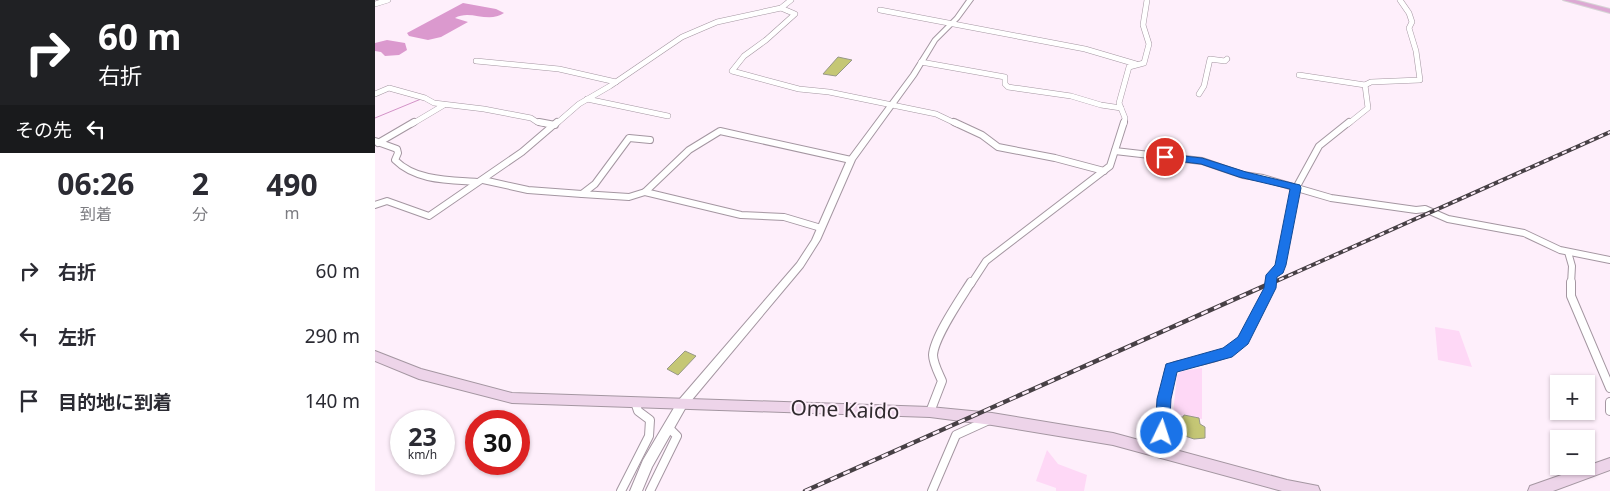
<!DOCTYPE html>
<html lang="ja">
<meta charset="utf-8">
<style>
:root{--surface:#fff;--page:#f2f2f3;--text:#2b2b33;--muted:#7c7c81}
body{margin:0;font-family:"Noto Sans","Noto Sans JP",sans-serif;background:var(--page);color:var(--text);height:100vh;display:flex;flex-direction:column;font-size:19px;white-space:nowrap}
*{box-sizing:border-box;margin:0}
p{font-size:16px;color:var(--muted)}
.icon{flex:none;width:28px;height:28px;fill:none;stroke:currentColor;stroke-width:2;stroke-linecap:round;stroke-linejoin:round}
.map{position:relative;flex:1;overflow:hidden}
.side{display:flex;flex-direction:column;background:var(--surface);width:375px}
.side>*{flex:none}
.guide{background:#202124;color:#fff;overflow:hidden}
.tools{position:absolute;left:1175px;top:375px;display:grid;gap:10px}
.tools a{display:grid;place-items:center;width:45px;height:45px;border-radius:0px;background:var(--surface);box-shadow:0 1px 4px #0004;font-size:25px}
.speed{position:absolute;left:15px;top:410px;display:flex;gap:10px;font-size:25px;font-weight:700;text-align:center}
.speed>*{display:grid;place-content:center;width:65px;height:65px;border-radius:50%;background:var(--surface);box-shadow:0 1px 4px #0004;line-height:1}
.speed small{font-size:12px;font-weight:400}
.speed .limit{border:8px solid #d22;background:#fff;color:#111}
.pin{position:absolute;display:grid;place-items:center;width:42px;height:42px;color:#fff;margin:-21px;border:2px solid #fff;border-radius:50%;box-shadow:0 1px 5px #0007}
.me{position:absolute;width:55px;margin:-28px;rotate:4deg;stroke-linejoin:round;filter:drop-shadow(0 0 4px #0008)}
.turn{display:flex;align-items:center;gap:18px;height:105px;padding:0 15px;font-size:22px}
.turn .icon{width:65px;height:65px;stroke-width:2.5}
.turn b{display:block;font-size:35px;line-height:42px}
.then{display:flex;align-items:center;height:48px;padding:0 15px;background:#0003;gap:10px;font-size:19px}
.eta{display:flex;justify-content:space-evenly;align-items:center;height:85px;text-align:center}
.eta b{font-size:30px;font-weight:700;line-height:35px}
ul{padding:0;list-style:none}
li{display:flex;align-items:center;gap:15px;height:65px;padding:0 15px}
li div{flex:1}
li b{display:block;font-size:19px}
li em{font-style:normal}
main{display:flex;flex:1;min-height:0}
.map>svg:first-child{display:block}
.green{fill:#fed8f6}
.forest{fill:#db99ce}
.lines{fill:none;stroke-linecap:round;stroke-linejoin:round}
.stream{stroke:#d392c7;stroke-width:1}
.building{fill:#c5c775;stroke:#979888}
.minor-far2-casing{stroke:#a496a1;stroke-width:6}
.minor-far1-casing{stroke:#a496a1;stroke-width:8}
.minor-casing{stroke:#a496a1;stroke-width:10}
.tertiary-casing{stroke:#a496a1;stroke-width:2}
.secondary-casing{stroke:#a496a1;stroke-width:2}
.primary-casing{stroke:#d6d5d5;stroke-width:2}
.minor-far2{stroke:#fff;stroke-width:5}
.minor-far1{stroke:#fff;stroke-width:6}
.minor{stroke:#fff;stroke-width:8}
.tertiary{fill:#fff;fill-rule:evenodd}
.secondary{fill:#edd4e9;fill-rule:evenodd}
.primary{fill:#dca8d3;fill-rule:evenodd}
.rail-far1-casing{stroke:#474045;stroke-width:4}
.rail-casing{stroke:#474045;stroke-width:4.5}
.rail-far1{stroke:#feeffb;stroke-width:2;stroke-dasharray:5;stroke-linecap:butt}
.rail{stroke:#feeffb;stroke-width:2.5;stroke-dasharray:7;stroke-linecap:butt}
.route{fill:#1a73e8;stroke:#114b97}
.labels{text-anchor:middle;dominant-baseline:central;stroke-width:4;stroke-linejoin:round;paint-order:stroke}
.near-street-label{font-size:21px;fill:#312b2f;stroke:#feeffb}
</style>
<main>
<section class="side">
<div class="guide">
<div class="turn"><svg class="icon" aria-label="right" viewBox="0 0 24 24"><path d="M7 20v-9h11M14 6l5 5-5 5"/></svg><div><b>60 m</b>右折</div></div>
<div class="then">その先<svg class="icon" aria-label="left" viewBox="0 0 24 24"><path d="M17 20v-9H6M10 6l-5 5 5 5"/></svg></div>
</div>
<div class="eta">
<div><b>06:26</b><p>到着</p></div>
<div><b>2</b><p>分</p></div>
<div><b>490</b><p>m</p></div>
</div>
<ul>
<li><svg class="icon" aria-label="right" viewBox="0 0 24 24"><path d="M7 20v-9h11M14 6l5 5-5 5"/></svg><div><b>右折</b></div><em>60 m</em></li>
<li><svg class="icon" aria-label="left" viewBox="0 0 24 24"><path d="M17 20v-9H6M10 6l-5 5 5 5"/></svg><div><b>左折</b></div><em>290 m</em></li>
<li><svg class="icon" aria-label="arrive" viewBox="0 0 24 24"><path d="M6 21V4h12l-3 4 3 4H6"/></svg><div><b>目的地に到着</b></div><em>140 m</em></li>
</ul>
</section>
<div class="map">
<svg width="1235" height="491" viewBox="0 0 1235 491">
<rect width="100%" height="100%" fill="#feeffb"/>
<g class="green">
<path d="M1060 327 1084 331 1097 367 1063 360Z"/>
<path d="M827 368V419L798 414 802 375 807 371Z"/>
<path d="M672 450 683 464 712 475 709 491H681V488L661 481Z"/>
</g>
<g class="forest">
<path d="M88 3 121 9 129 13C113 24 95 9 80 18L93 22 66 37 53 40 34 36 32 33Z"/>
<path d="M12 40 30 43 32 50 24 55 10 56 6 52 0 51V43Z"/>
</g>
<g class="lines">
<path class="stream" d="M0 118 46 99"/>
</g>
<g class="building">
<path d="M463 57 477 60 461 76 448 74Z"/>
<path d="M310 351 321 356 303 375 292 369Z"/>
<path d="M809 415 824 418 825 424 830 427V438L819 439 804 434 802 417H808Z"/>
</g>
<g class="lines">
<defs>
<g id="minor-far2">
<path d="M0 4 13 0"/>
<path d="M406 8 420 14 391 40 369 56 357 71 424 89 454 92 561 114 582 124"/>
<path d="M505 10 710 49 761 64"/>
<path d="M101 61 184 69 241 82"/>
<path d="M546 62 630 77V84L633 87 696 96 726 105 746 108"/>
<path d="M924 75 990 85 996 82 1045 80 1041 51 1034 28 1037 22 1034 13 1025 0"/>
<path d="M0 94 14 88 50 98 59 103 109 109 156 118 162 122 172 124"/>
<path d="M824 94 829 86 835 59 850 61 852 59"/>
<path d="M212 99 293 116"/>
<path d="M37 124 69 105"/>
<path d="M181 124 204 104 235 86 307 37 342 22 406 8 416 0"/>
<path d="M749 124 750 118 744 103 754 67 769 63 774 44 768 25 772 0"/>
<path d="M973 124 993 108 990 85"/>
</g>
<g id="minor-far1">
<path d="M164 122 180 125"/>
<path d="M579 122 607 135 623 147 680 158 729 171"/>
<path d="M275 140 254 138 220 184 207 194 254 197 270 192 314 150 345 131 476 160"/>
<path d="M0 141 22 149 23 153 20 160C41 181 74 180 102 182"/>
<path d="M3 143 39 122"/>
<path d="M740 151 827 161 868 175 888 178 956 198 1041 210 1050 209 1073 219 1149 233 1185 250 1235 260"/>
<path d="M108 180 153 190 207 194"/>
<path d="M270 192 366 215 409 217 446 228"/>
<path d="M0 205 12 201 54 216 147 152 182 122"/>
<path d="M1193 252 1197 266 1196 284"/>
<path d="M596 284 611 261 735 166 749 122"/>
<path d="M895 284V278L905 265 921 188 944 146 974 122"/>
</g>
<g id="minor">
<path d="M1196 282V296L1235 388"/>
<path d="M1235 402V411"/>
<path d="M555 412 567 381C564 374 558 363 558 355 559 337 586 298 596 282"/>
<path d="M786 451 789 399 794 371 800 366C817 362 838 360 853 352 873 342 885 307 895 288V282"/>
<path d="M246 491 274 436 275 420 263 411 260 402"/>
<path d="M275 491 302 436 293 427"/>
<path d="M557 491 581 435 614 420"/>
</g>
<path id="tertiary" d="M592 0H598L584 19 562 41 541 76 480 160 445 240 428 267 311 407 277 467 267 491H255L268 460 303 401 422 263 437 240 472 160 536 74 558 39 580 17Z"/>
<g id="secondary">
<path d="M0 351 46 369 137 393 555 407 617 413 738 433 912 480 943 486 945 491H907L738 445 617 425 555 417 137 403 44 379 0 361Z"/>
<path d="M1235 458V470L1178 491H1153L1155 486Z"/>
</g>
<path id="primary" d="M1188 0H1200L1235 9V13Z"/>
</defs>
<use href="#minor-far2" class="minor-far2-casing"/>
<use href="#minor-far1" class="minor-far1-casing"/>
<use href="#minor" class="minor-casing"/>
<use href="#tertiary" class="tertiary-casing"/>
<use href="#secondary" class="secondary-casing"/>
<use href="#primary" class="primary-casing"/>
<use href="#minor-far2" class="minor-far2"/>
<use href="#minor-far1" class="minor-far1"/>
<use href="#minor" class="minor"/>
<use href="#tertiary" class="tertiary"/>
<use href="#secondary" class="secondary"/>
<use href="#primary" class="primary"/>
<defs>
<path id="rail-far1" d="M895 284 1235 132"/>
<path id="rail" d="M430 491 898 282"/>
</defs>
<use href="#rail-far1" class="rail-far1-casing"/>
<use href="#rail" class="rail-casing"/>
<use href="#rail-far1" class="rail-far1"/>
<use href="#rail" class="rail"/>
</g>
<path class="route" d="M790 154 827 158 871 172 925 185 926 188 911 265 908 273 902 277 901 288 873 344 857 357 802 372 796 399 794 433 792 438 787 440 782 438 780 433 782 399 791 364 848 348 863 337 889 288 891 275 900 265 915 189 864 177 826 164 786 159V155Z"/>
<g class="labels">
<g class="near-street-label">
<text transform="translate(470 409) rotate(2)">Ome Kaido</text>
</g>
</g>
</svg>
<div class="tools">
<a>+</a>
<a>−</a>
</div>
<div class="speed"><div>23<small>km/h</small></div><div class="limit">30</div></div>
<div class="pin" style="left:790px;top:157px;background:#d93025"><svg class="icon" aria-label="arrive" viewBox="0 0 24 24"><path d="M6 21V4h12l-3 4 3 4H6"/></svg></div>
<svg class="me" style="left:787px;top:433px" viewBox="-20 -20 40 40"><circle r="17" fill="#1a73e8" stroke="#fff" stroke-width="3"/><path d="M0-11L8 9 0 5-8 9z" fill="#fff"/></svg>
</div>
</main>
